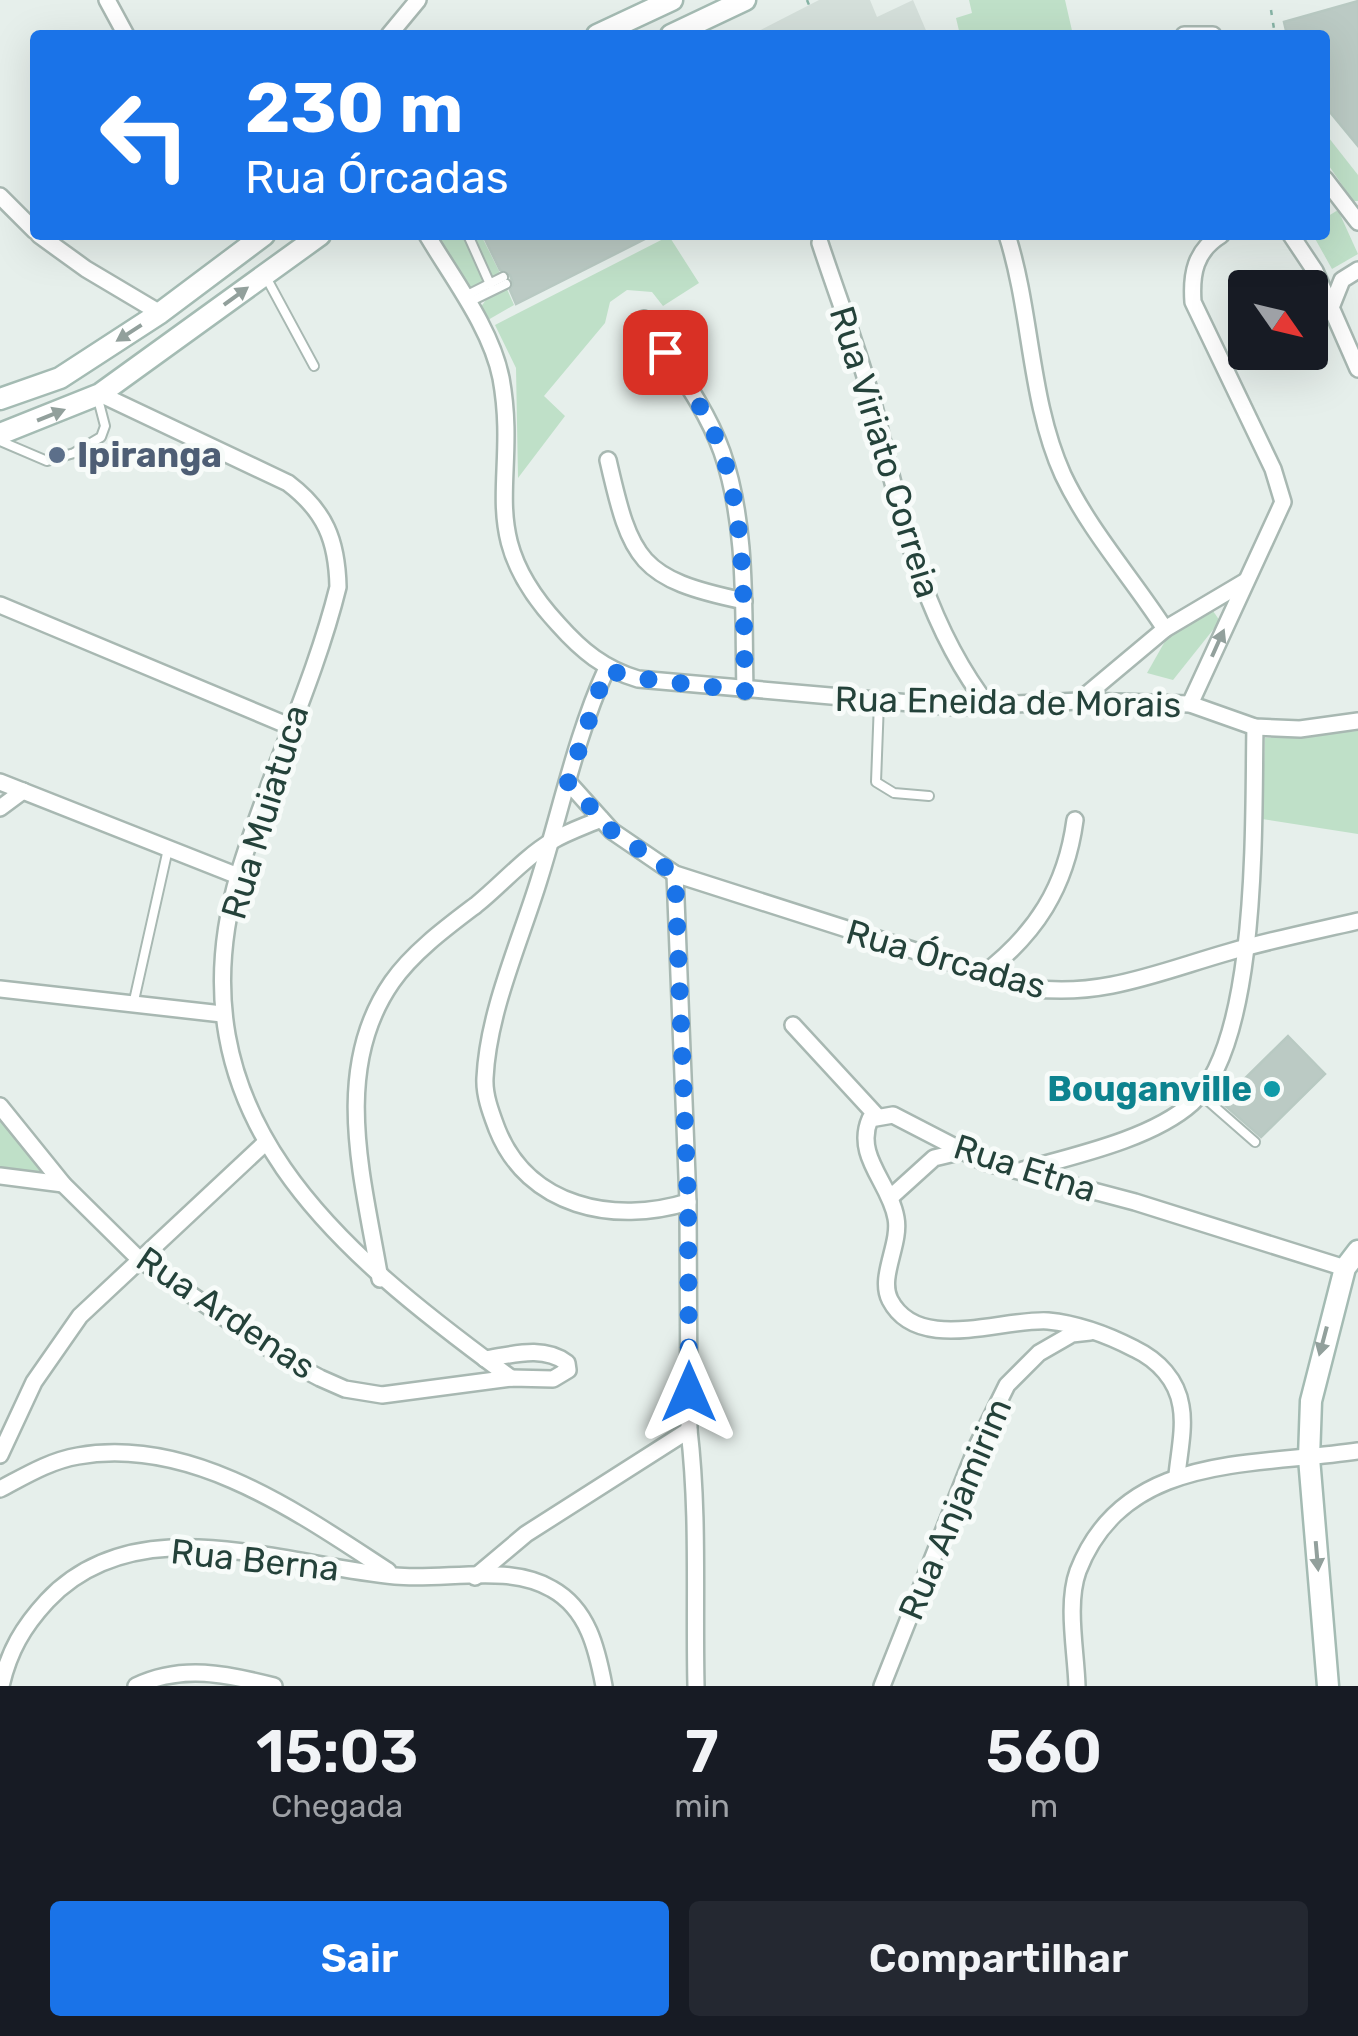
<!DOCTYPE html>
<html lang="pt">
<meta charset="utf-8">
<style>
:root{--surface:#171b24;--page:#242831;--text:#f1f3f6;--muted:#9ea1a6;--accent:#1a73e8}
body{margin:0;font-family:Rubik,sans-serif;background:var(--page);color:var(--text);height:100vh;display:flex;flex-direction:column;font-size:38px;white-space:nowrap}
*{box-sizing:border-box;margin:0}
p{font-size:32px;color:var(--muted)}
.icon{flex:none;width:55px;height:55px;fill:none;stroke:currentColor;stroke-width:2;stroke-linecap:round;stroke-linejoin:round}
.map{position:relative;height:1686px;overflow:hidden}
.drawer{display:flex;flex-direction:column;background:var(--surface);flex:1}
.drawer>*{flex:none}
.guide{position:absolute;left:30px;top:30px;width:1300px;height:210px;border-radius:10px;box-shadow:0 10px 40px #0002;background:#1a73e8;color:#fff;overflow:hidden}
.needle{width:65px;rotate:124deg}
.fabs{position:absolute;left:1228px;top:270px;display:grid;gap:20px}
.fabs a{display:grid;place-items:center;width:100px;height:100px;border-radius:10px;background:var(--surface);box-shadow:0 10px 40px #0002;font-size:50px}
.pin{position:absolute;display:grid;place-items:center;width:85px;height:85px;color:#fff;margin:-42px;border-radius:20px;box-shadow:0 5px 15px #0006}
.me{position:absolute;width:110px;margin:-55px;rotate:0deg;stroke-linejoin:round;filter:drop-shadow(0 0 8px #0008)}
.turn{display:flex;align-items:center;gap:35px;height:210px;padding:0 50px;font-size:45px}
.turn .icon{width:130px;height:130px;stroke-width:2.5}
.turn b{display:block;font-size:70px;line-height:85px}
.eta{display:flex;justify-content:space-evenly;align-items:center;height:170px;text-align:center}
.eta b{font-size:60px;font-weight:600;line-height:70px}
.cta{display:flex;gap:20px;margin-top:auto;padding:20px 50px}
.cta a{flex:1;height:115px;border-radius:10px;background:var(--accent);color:#fff;font-size:40px;font-weight:600;line-height:115px;text-align:center}
.cta a+a{background:var(--page);color:var(--text)}
.map>svg:first-child{display:block}
.built{fill:#d4dfda}
.green{fill:#bfe0c8}
.building{fill:#bbcac4;stroke:#b8c9c2;stroke-width:2.5}
.lines{fill:none;stroke-linecap:round;stroke-linejoin:round}
.service-casing{stroke:#a8b8b2;stroke-width:12}
.minor-casing{stroke:#a8b8b2;stroke-width:20}
.secondary-casing{stroke:#a4bbb3;stroke-width:25}
.path{stroke:#86b3a5;stroke-width:2.5;stroke-dasharray:5 8;stroke-linecap:butt}
.service{stroke:#fff;stroke-width:8}
.minor{stroke:#fff;stroke-width:15}
.secondary{stroke:#fff;stroke-width:20}
.oneway{fill:#92a09c}
.route{stroke:#1a73e8;stroke-width:18;stroke-dasharray:0 32.4}
.service-dot{fill:#5c6f8a;stroke:#f7fbf9;stroke-width:4}
.culture-dot{fill:#0f9aa8;stroke:#f7fbf9;stroke-width:4}
.labels{text-anchor:middle;dominant-baseline:central;stroke-width:10;stroke-linejoin:round;paint-order:stroke}
.street-label{font-size:35px;fill:#24423a;stroke:#f7fbf9}
.service-label{font-size:35px;font-weight:bold;fill:#4e5e75;stroke:#f7fbf9;text-anchor:start}
.culture-label{font-size:35px;font-weight:bold;fill:#0d838f;stroke:#f7fbf9;text-anchor:end}
</style>
<div class="map">
<svg width="1358" height="1686" viewBox="0 0 1358 1686">
<rect width="100%" height="100%" fill="#e6efeb"/>
<path class="built" d="M819 0H870L877 17 913 0 928 35H751Z"/>
<g class="green">
<path d="M969 0H1065L1073 35H960L956 18 972 13Z"/>
<path d="M1325 133 1358 175V201H1353L1325 160Z"/>
<path d="M1338 210 1358 254 1332 269 1313 235H1325V218Z"/>
<path d="M433 235H463L485 282 465 293Z"/>
<path d="M470 235H481L501 275 491 281Z"/>
<path d="M669 236 699 283 663 306 652 292 627 290 610 302 605 323 544 396 565 416 518 478 516 368 495 325Z"/>
<path d="M506 287 514 305 481 324 475 315 488 297Z"/>
<path d="M1213 611 1220 621 1173 680 1147 673 1172 629Z"/>
<path d="M1358 731V834L1262 819 1265 738Z"/>
<path d="M0 1118 45 1174 0 1167Z"/>
</g>
<g class="building">
<path d="M1358 1V146L1325 106V35H1287L1284 22Z"/>
<path d="M483 235H653L516 304 510 290 513 284 510 275 500 270Z"/>
<path d="M1288 1036 1325 1074 1261 1137 1221 1102Z"/>
</g>
<g class="lines">
<defs>
<g id="service">
<path d="M468 235 490 284"/>
<path d="M267 279 314 366"/>
<path d="M463 297 503 277"/>
<path d="M467 303 506 284"/>
<path d="M0 441 47 461 74 453 101 437 105 426 98 399"/>
<path d="M879 702 876 782 894 793 929 796"/>
<path d="M133 1005 168 849"/>
<path d="M1199 1093 1255 1142"/>
</g>
<g id="minor">
<path d="M107 0 126 35"/>
<path d="M389 35 418 0"/>
<path d="M1184 35H1213"/>
<path d="M1325 179 1358 222"/>
<path d="M0 196 35 231"/>
<path d="M39 235 86 269 160 313"/>
<path d="M427 235C453 279 491 328 501 378 520 482 472 531 558 624 582 651 604 669 638 679L956 707 1079 701 1190 704 1255 727 1300 729 1358 721"/>
<path d="M1007 235C1032 313 1029 400 1063 475 1089 530 1132 578 1165 629"/>
<path d="M1291 235 1315 271 1358 369"/>
<path d="M820 243C839 301 862 359 877 418 902 520 924 624 990 708"/>
<path d="M1332 305 1342 280 1358 270"/>
<path d="M644 319C671 362 705 404 722 452 748 526 743 613 745 691"/>
<path d="M100 394 288 483C325 511 337 540 338 587 314 684 268 776 239 873 168 1114 338 1251 511 1378"/>
<path d="M608 460C631 561 639 579 744 601"/>
<path d="M0 605 289 726"/>
<path d="M606 670C576 736 561 810 539 880 520 942 488 1012 485 1078 484 1095 491 1113 497 1129 528 1207 614 1225 688 1202"/>
<path d="M1079 701 1165 629 1246 581"/>
<path d="M1190 704 1283 502 1273 469 1193 302C1191 274 1195 251 1221 235"/>
<path d="M0 782 238 876"/>
<path d="M568 782 612 831 675 874 1031 988C1101 998 1162 971 1229 952 1271 940 1315 931 1358 921"/>
<path d="M0 808 23 791"/>
<path d="M982 975C1036 934 1066 887 1075 820"/>
<path d="M0 989 222 1014"/>
<path d="M793 1025 876 1115"/>
<path d="M0 1106 63 1184 139 1259 286 1360 320 1378 345 1389 382 1395 511 1378 553 1379 568 1370 567 1363C543 1345 512 1355 485 1359"/>
<path d="M1023 1170C1073 1156 1152 1139 1192 1103 1260 1042 1253 817 1255 727"/>
<path d="M0 1176 63 1184"/>
<path d="M892 1196 934 1158 959 1152"/>
<path d="M380 1279C364 1182 330 1071 392 982 413 952 447 927 476 905 501 885 525 857 552 841 567 832 585 826 601 819"/>
<path d="M689 1430C699 1515 694 1600 696 1686"/>
<path d="M0 1455 34 1382 80 1316 265 1143"/>
<path d="M1177 1475C1179 1454 1185 1427 1181 1406 1177 1380 1158 1360 1135 1349 1108 1335 1079 1324 1048 1321 1002 1318 918 1354 890 1300 878 1277 901 1244 896 1218 890 1183 854 1156 870 1119L893 1115 984 1162 1135 1202 1345 1268"/>
<path d="M0 1489C25 1476 49 1461 78 1456 191 1436 299 1513 388 1571"/>
<path d="M475 1577 526 1534 689 1430 688 1202 675 874"/>
<path d="M1 1686C9 1651 23 1627 47 1601 137 1505 284 1566 395 1576 445 1581 508 1563 552 1589 588 1609 597 1649 604 1686"/>
<path d="M136 1686C182 1664 227 1674 274 1686"/>
<path d="M882 1686 978 1444 1007 1385 1039 1353 1072 1334 1090 1332"/>
<path d="M1077 1686C1076 1651 1066 1604 1078 1571 1124 1452 1253 1467 1358 1451"/>
</g>
<g id="secondary">
<path d="M597 35 672 0"/>
<path d="M671 35 745 0"/>
<path d="M0 399 60 378 160 313 264 235"/>
<path d="M0 434 100 394 320 235"/>
<path d="M1328 1686 1309 1458 1311 1401 1345 1268 1358 1251"/>
</g>
</defs>
<use href="#service" class="service-casing"/>
<use href="#minor" class="minor-casing"/>
<use href="#secondary" class="secondary-casing"/>
<g class="path">
<path d="M807 0 809 5"/>
<path d="M1271 10 1275 35"/>
</g>
<use href="#service" class="service"/>
<use href="#minor" class="minor"/>
<use href="#secondary" class="secondary"/>
</g>
<defs><path id="oneway-solid" d="M-6-.8H1V-3.2L6.5 0L1 3.2V.8H-6Z" transform="scale(2.5)"/></defs>
<g class="oneway">
<use href="#oneway-solid" transform="translate(236 296) rotate(-36)"/>
<use href="#oneway-solid" transform="translate(129 333) rotate(147)"/>
<use href="#oneway-solid" transform="translate(51 415) rotate(-22)"/>
<use href="#oneway-solid" transform="translate(1218 643) rotate(-66)"/>
<use href="#oneway-solid" transform="translate(1323 1341) rotate(105)"/>
<use href="#oneway-solid" transform="translate(1317 1556) rotate(85)"/>
</g>
<g class="lines">
<path class="route" d="M665 352C686 384 709 416 722 453 747 527 743 613 745 691L638 678 606 670 568 782 612 831 675 874 688 1202 689 1392"/>
</g>
<circle class="service-dot" cx="57" cy="455" r="10"/>
<circle class="culture-dot" cx="1272" cy="1089" r="10"/>
<g class="labels">
<g class="street-label">
<text transform="translate(885 452) rotate(73)">Rua Viriato Correia</text>
<text transform="translate(1008 702) rotate(1)">Rua Eneida de Morais</text>
<text transform="translate(265 812) rotate(-73)">Rua Muiatuca</text>
<text transform="translate(946 959) rotate(16)">Rua Órcadas</text>
<text transform="translate(1025 1168) rotate(18)">Rua Etna</text>
<text transform="translate(226 1313) rotate(34)">Rua Ardenas</text>
<text transform="translate(955 1509) rotate(-67)">Rua Anjamirim</text>
<text transform="translate(255 1560) rotate(6)">Rua Berna</text>
</g>
<g class="service-label">
<text x="77" y="455">Ipiranga</text>
</g>
<g class="culture-label">
<text x="1252" y="1089">Bouganville</text>
</g>
</g>
</svg>
<div class="fabs">
<a><svg class="needle" viewBox="-14 -14 28 28"><path d="M0-13l5 13h-10z" fill="#e53935"/><path d="M0 13l5-13h-10z" fill="#9ea1a6"/></svg></a>
</div>
<div class="pin" style="left:665px;top:352px;background:#d93025"><svg class="icon" aria-label="arrive" viewBox="0 0 24 24"><path d="M6 21V4h12l-3 4 3 4H6"/></svg></div>
<svg class="me" style="left:689px;top:1392px" viewBox="-20 -20 40 40"><path d="M0-17L14 15 0 8-14 15z" fill="#1a73e8" stroke="#fff" stroke-width="4"/></svg>
<div class="guide">
<div class="turn"><svg class="icon" aria-label="left" viewBox="0 0 24 24"><path d="M17 20v-9H6M10 6l-5 5 5 5"/></svg><div><b>230 m</b>Rua Órcadas</div></div>
</div>
</div>
<section class="drawer">
<div class="eta">
<div><b>15:03</b><p>Chegada</p></div>
<div><b>7</b><p>min</p></div>
<div><b>560</b><p>m</p></div>
</div>
<div class="cta"><a>Sair</a><a>Compartilhar</a></div>
</section>
